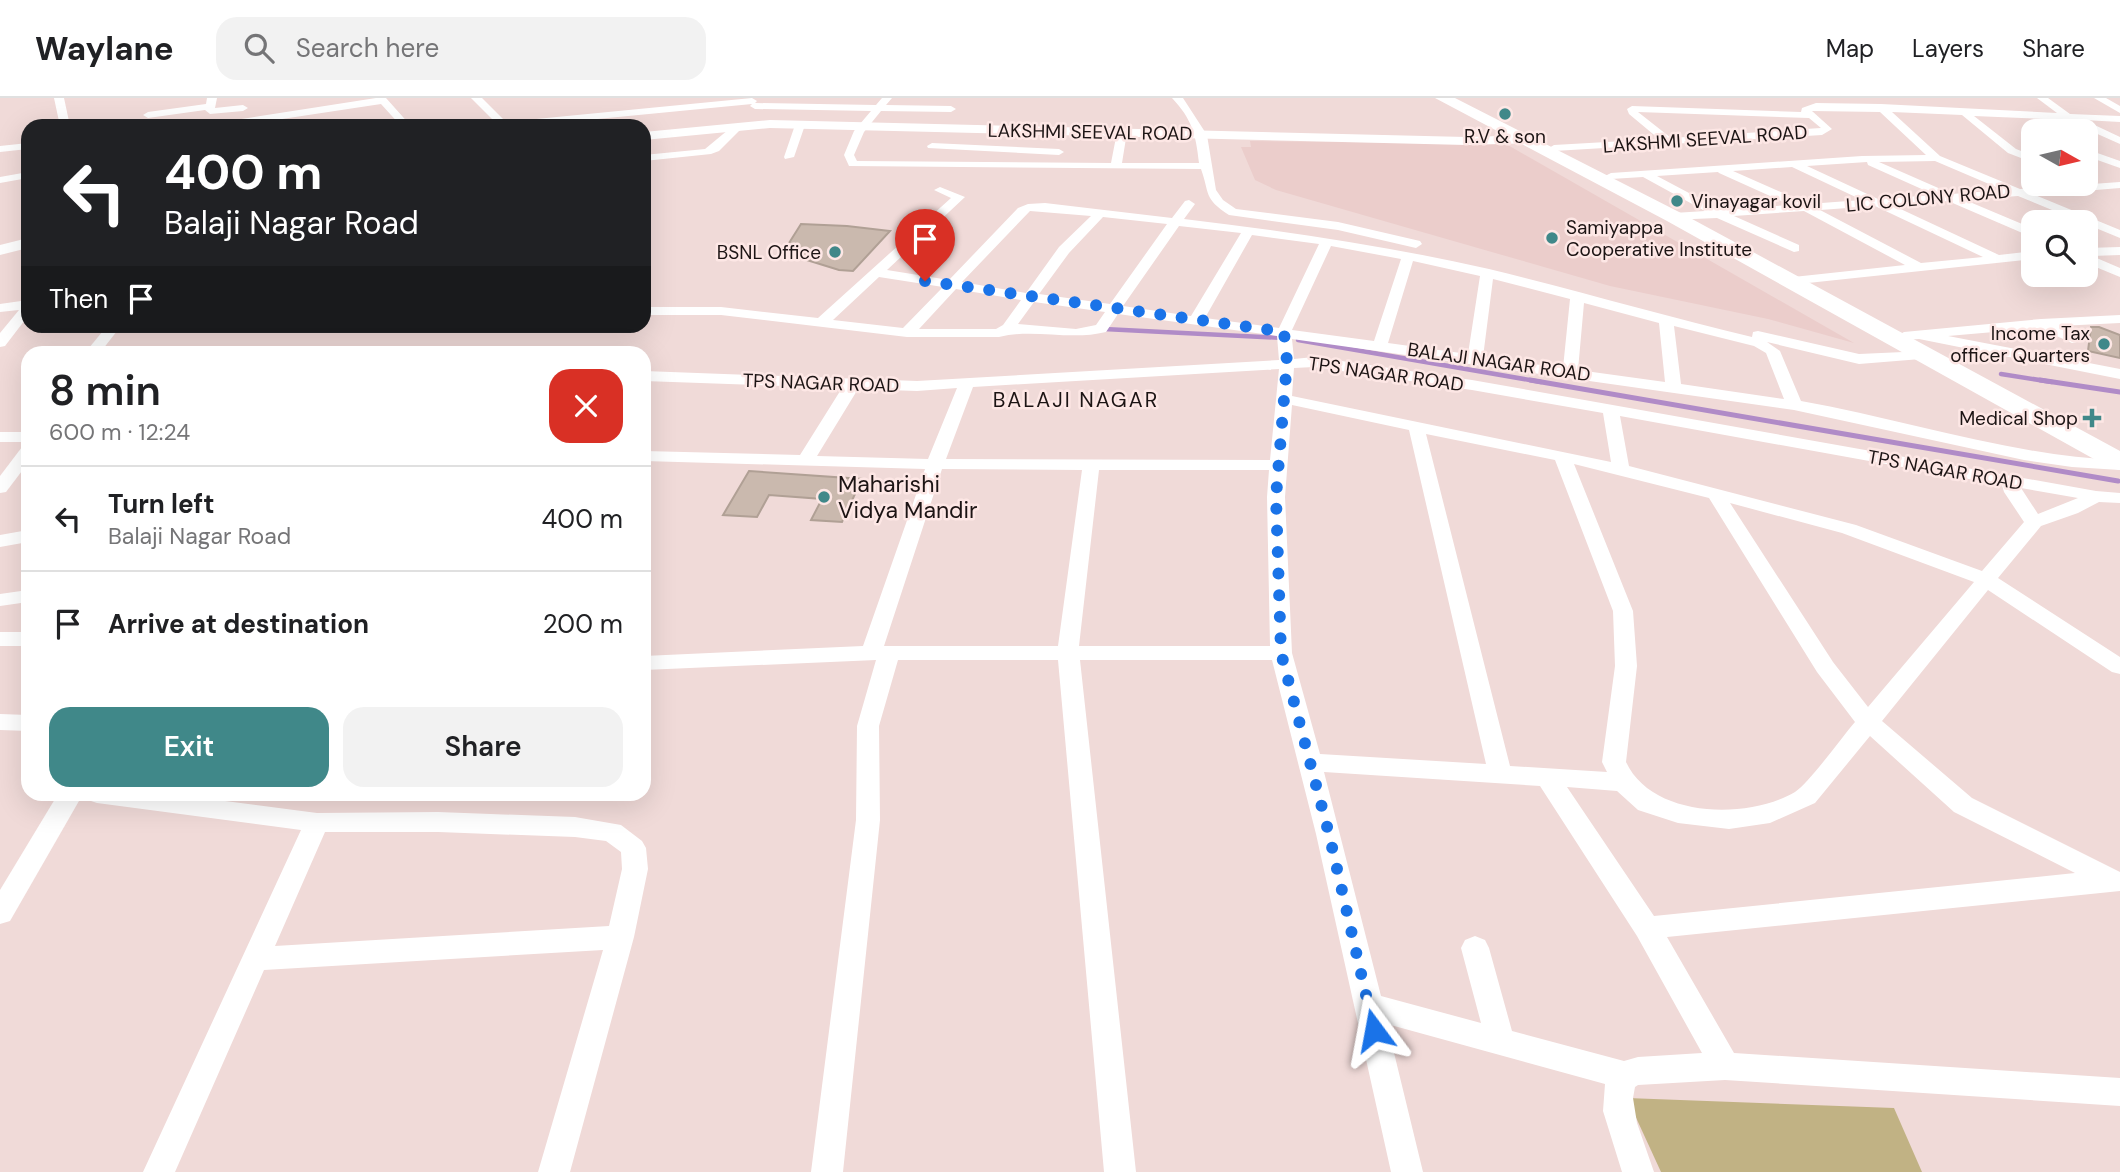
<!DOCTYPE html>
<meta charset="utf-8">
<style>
:root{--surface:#fff;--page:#f2f2f2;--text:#202124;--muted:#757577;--line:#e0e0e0;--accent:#408889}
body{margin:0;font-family:"DM Sans",sans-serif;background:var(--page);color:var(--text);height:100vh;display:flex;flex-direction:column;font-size:26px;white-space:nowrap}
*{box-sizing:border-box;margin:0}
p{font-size:23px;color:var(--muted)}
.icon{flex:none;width:38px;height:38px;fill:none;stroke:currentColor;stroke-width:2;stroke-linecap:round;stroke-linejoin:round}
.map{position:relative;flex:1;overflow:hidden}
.side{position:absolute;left:21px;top:248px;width:630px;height:455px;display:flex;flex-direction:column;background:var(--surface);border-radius:21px;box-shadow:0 7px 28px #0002}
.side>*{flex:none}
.guide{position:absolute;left:21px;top:21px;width:630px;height:214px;border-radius:21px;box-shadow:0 7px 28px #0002;background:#202124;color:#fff;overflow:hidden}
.needle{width:46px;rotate:98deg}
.tools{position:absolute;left:2021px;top:21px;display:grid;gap:14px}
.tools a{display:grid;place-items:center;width:77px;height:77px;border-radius:14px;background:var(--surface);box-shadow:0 7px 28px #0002;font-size:35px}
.pin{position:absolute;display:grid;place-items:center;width:60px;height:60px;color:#fff;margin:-72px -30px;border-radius:50% 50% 50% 0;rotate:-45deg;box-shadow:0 0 7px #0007}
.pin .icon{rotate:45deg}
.me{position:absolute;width:77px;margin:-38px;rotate:347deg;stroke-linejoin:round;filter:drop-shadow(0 0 5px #0008)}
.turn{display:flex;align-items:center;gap:24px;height:147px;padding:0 28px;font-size:32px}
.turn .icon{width:91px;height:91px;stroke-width:2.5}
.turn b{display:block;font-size:49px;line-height:60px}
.then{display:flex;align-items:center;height:66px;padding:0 28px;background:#0003;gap:14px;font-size:26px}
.round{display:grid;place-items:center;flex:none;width:74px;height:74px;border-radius:21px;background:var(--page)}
.head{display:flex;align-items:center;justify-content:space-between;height:119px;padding:0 28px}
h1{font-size:42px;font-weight:600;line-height:52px}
.action{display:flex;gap:14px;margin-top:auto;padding:14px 28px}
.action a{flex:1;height:80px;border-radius:21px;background:var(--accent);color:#fff;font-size:28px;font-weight:600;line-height:80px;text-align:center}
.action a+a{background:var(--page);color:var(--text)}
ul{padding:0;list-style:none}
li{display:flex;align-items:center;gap:21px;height:105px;padding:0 28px;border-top:2px solid var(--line)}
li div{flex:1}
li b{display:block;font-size:26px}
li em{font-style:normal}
header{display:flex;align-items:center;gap:42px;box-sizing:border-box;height:98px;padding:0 35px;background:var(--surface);border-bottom:2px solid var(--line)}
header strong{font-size:33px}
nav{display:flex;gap:38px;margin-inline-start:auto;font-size:24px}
.search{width:490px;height:63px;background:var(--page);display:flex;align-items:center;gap:18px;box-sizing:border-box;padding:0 24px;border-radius:21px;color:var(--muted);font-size:26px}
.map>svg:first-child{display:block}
.built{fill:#ebcdcb}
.green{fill:#c1b284}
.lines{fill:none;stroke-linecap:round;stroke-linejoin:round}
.stream-far1{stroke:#b08bc7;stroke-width:4.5}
.stream{stroke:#b08bc7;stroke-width:5}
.building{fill:#cab9ae;stroke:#b0a095;stroke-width:2}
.street{fill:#fff;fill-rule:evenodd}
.secondary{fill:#fff;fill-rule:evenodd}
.primary{fill:#fff;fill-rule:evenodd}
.route{stroke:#1a73e8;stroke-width:12;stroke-dasharray:0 21.6}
.poi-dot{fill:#408889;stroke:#fde7e5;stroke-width:2.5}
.labels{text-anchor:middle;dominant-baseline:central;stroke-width:5;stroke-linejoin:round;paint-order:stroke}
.far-street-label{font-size:19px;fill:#1c1414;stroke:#fde7e5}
.far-poi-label{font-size:19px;fill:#1c1414;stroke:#fde7e5;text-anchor:end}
.far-neighbourhood-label{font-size:21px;letter-spacing:2px;fill:#1c1414;stroke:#fde7e5}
.poi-label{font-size:23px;fill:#1c1414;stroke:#fde7e5;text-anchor:start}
</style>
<header>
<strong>Waylane</strong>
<div class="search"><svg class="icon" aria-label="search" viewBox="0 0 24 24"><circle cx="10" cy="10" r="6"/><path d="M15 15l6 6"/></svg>Search here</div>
<nav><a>Map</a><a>Layers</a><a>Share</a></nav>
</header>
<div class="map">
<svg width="2120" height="1074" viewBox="0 0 2120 1074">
<rect width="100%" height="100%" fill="#f0dad8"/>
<path class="built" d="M1250 43 1506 46 1854 245 1768 221 1610 188 1276 92 1255 82 1241 49H1251Z"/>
<path class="green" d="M1627 1000 1894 1010 1922 1074H1661Z"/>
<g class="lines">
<g class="stream-far1">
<path d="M1104 231 1283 240"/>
<path d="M1298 242 1541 284"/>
<path d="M2001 276 2052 284"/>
</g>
<g class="stream">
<path d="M1530 282 2118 383"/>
<path d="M2040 282 2120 294"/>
</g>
</g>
<g class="building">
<path d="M801 126 847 128 890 133 853 173 839 172 807 162 789 145Z"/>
<path d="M2091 229H2099L2120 237V260L2088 253Z"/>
<path d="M749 373 862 381 842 424 811 422 822 401 769 397 757 419 723 417Z"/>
</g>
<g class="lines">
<g class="street">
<path d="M54 0H64L70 28H60Z"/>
<path d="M207 0H217L215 10 243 7 248 10 243 13 210 16 205 12 148 20 143 17 148 14 206 6Z"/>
<path d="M376 0H386L411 28H401L381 6 236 28H211L216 25Z"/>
<path d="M471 0H482L506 24 752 0 757 3 755 5 876 7 882 0H892L886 7 951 8 956 11 951 14 881 13 864 34 854 57 857 63 1111 65 1117 34 1122 31 1127 34 1122 65H1199C1196 37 1192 21 1172 0H1183L1207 37 1216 92 1223 102 1236 111 1338 124 1420 143 1422 146 1416 150 1338 132 1229 117C1203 100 1210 96 1201 71L849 68 844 57 854 33 871 13 755 11 750 8 752 6 525 28H499Z"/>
<path d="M2037 0H2048L2070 16 2120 18V24L2084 22 2120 39V46L2066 22 1974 18 2016 51 2034 58V65L2008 55 1962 17 1892 14 1940 58 2020 91 2120 84V90L2035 97 2120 132V140L2018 98 1965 102 2034 131V140L1948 103 1892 107 1999 157 2034 153V161L1789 187 1784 186V180L1905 167 1804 113 1734 118 1799 147V153L1794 154 1717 120 1670 122 1668 119 1674 115 1705 113 1643 79 1611 81 1605 78 1611 75 1862 58 1926 57 1880 14 1812 13 1832 31 1822 37 1554 53 1549 50 1554 47 1659 41 1629 16 1627 11 1632 8 1801 14 1802 10 1816 5 1881 6 2057 15ZM1638 14 1809 20 1821 30 1671 40ZM1935 63 2003 92 1952 96 1879 64ZM1867 64 1868 67 1935 97 1878 101 1807 68ZM1792 69 1862 102 1808 106 1733 73ZM1718 74 1719 75 1790 107 1721 112 1657 78ZM1875 108 1983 159 1921 165 1820 112Z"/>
<path d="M2094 0H2106L2120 8V15Z"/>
<path d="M800 24 805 27 794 59 785 61 784 59 795 27Z"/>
<path d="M734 27 743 29 719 53 711 56 644 63V57L705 51Z"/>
<path d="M28 45V51L0 54V48Z"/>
<path d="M932 45 1059 51 1064 54 1059 57 928 50 927 48Z"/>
<path d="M2086 51 2120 63V70L2086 58Z"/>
<path d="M28 74V80L0 85V79Z"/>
<path d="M940 89 965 99 887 172 949 182 1018 110 1028 106 1045 105 1172 120 1185 103 1189 102 1195 106 1184 121C1286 133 1388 148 1489 171 1576 192 1664 218 1752 239L1753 234 1758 233 1859 256 1926 253 1929 256 1926 259 1921 261 1859 266 1767 244 1780 253 1801 303C1907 322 2012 358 2120 362V372L2072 369 2024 362 1794 312 1292 241 1294 261 1314 259 1472 282 2096 393 2120 395V405L2099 404 2078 415 2041 428 1998 480 2120 559V576L2112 574 1988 492 1882 623 1972 700 2120 774V793L1667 839 1734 955 2120 980V1008L1725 982 1638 987 1635 989 1633 1000 1637 1025 1654 1074H1622L1603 1013 1605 986 1387 926 1423 1074H1391L1316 736 1272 562H1080L1136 1074H1104L1058 562H898L879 628 880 722 843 1074H811L856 722 857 628 876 562 644 572V558L863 548 925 371 644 363V353L800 357 842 290 644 283V273L917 283 1279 262 1277 238 1118 216 1106 234C1070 243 1033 230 999 239H907L721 217H644V209H721L818 220 951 100 934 92ZM1030 113 1091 118 1059 149 1026 195 962 184ZM1103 119 1167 126 1110 206 1039 196 1069 155ZM1179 128 1241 135 1191 218 1123 208ZM1252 137 1319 146 1279 230 1205 220ZM1331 148 1401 161 1374 243 1292 232ZM1413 163 1480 178 1468 256 1388 245ZM879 179 943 189 903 230 833 222ZM1493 181 1570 201 1563 270 1483 259ZM956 191 1021 202 1003 227 996 231H919ZM1034 204 1105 214 1096 227 1076 231 1018 226ZM1584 205 1659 225 1665 284 1578 272ZM1674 228 1754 248 1766 255 1784 301 1681 286ZM1314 269 1472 292 1603 315 1611 364 1292 298 1294 270ZM1279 271 1270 362 946 361 973 289ZM957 290 928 361 817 358 858 291 917 293ZM1292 307 1409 332 1486 666 1320 656 1292 555 1285 399ZM1620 318 2002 387 2004 394 2024 424 1982 473 1856 427 1629 368ZM1426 336 1555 362 1613 513 1615 568 1602 664 1607 674 1510 668ZM1574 366 1709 400 1817 574 1855 624C1842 639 1809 685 1795 694 1747 722 1652 720 1626 664L1637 568 1633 513ZM942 371 1082 372 1058 548H884ZM1099 372H1269L1267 399 1270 548H1079ZM2021 390 2078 400 2038 416ZM1730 405 1842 435 1974 484 1868 609 1833 564ZM1870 638 1954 714 2075 775 1654 818 1567 689 1617 693 1638 712 1678 725 1729 731 1770 725 1815 705ZM1324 674 1540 688 1637 838 1702 955 1638 959 1624 963 1512 933 1489 850 1485 842 1475 838 1465 842 1461 850 1481 925 1381 898Z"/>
<path d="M2120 149V157L2092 158 2120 170V179L2086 165V150Z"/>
<path d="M28 202V218L5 248 0 249V235L19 212 0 214V206Z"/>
<path d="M2120 217V225L2059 228 2079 241 2077 244 2072 245 2039 230 1948 238 2120 271V281L1919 241 1904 242 1897 238 1904 234 2041 221Z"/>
<path d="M107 228H121L99 256H84Z"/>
<rect x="0" y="334" width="28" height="10"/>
<path d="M28 348V365L6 394 0 395V378L22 349Z"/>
<path d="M28 432V444L0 449V437Z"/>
<path d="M28 492V504L0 508V496Z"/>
<rect x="0" y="534" width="28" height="14"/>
<path d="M0 616 28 617V633L0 632Z"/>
<path d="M58 696H83L10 823 0 826V792Z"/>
<path d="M85 696H171L317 715 438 714 575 719 621 727 642 743 646 750 648 771 634 839 570 1074H538L603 852 264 872 175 1074H143L301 732 97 705 88 702ZM325 734H438L575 739 606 743 621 754 622 771 609 828 275 848Z"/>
</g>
<g class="secondary">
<path d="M770 22 1466 39 1536 37 1543 41 1536 45 1466 47 770 30 644 42V34Z"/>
<path d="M28 140V150L0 157V147Z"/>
</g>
<path class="primary" d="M1435 0H1455L1681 115 2120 353V372L2110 370 1667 123Z"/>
</g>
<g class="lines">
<path class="route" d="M925 183 1284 234 1287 264 1276 399 1281 555 1329 736 1374 932"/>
</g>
<g class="poi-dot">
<circle cx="1505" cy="16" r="7"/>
<circle cx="1677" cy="103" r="7"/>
<circle cx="1552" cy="140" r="7"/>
<circle cx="835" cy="154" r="7"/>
<circle cx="2104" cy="246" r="7"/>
<path d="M2088.5 309.5h7v7h7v7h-7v7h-7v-7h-7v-7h7z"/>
<circle cx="824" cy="399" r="7"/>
</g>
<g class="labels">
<g class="far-street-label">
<text transform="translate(1090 34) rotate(1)">LAKSHMI SEEVAL ROAD</text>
<text transform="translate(1705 41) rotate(-4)">LAKSHMI SEEVAL ROAD</text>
<text transform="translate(1928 100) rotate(-5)">LIC COLONY ROAD</text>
<text transform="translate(1499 264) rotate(8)">BALAJI NAGAR ROAD</text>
<text transform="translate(1386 276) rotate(8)">TPS NAGAR ROAD</text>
<text transform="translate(821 285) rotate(2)">TPS NAGAR ROAD</text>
<text transform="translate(1945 372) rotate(10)">TPS NAGAR ROAD</text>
</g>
<g class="far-poi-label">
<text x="1505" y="38" text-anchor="middle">R.V &amp; son</text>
<text x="1691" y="103" text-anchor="start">Vinayagar kovil</text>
<text x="1566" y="129" text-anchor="start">Samiyappa<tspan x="1566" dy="22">Cooperative Institute</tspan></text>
<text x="821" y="154">BSNL Office</text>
<text x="2090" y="235">Income Tax<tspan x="2090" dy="22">officer Quarters</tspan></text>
<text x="2078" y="320">Medical Shop</text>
</g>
<g class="far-neighbourhood-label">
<text x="1076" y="302">BALAJI NAGAR</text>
</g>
<g class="poi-label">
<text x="838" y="386">Maharishi<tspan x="838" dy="26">Vidya Mandir</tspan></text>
</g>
</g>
</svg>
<div class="tools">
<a><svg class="needle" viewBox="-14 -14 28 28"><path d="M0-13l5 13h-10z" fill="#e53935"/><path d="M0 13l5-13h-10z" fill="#757577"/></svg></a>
<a><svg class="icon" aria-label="search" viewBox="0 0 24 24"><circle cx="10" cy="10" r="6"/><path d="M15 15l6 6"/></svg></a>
</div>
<div class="pin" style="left:925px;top:183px;background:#d93025"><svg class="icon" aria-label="arrive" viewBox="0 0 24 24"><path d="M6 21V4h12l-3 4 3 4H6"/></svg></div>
<svg class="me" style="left:1374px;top:932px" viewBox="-20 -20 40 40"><path d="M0-17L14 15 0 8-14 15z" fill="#1a73e8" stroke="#fff" stroke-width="4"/></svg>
<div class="guide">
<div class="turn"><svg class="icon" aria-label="left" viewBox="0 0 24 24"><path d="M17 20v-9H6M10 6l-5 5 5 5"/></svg><div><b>400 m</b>Balaji Nagar Road</div></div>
<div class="then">Then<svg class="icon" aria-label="arrive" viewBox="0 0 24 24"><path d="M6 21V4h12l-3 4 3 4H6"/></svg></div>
</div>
<section class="side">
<div class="head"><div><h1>8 min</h1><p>600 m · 12:24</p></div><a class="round" style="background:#d93025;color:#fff"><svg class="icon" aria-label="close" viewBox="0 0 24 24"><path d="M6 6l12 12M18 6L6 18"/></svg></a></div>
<ul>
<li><svg class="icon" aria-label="left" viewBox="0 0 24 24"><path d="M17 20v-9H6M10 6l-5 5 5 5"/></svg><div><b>Turn left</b><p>Balaji Nagar Road</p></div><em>400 m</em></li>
<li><svg class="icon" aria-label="arrive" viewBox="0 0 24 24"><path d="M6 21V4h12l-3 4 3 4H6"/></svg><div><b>Arrive at destination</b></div><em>200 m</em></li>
</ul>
<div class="action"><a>Exit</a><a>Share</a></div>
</section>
</div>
